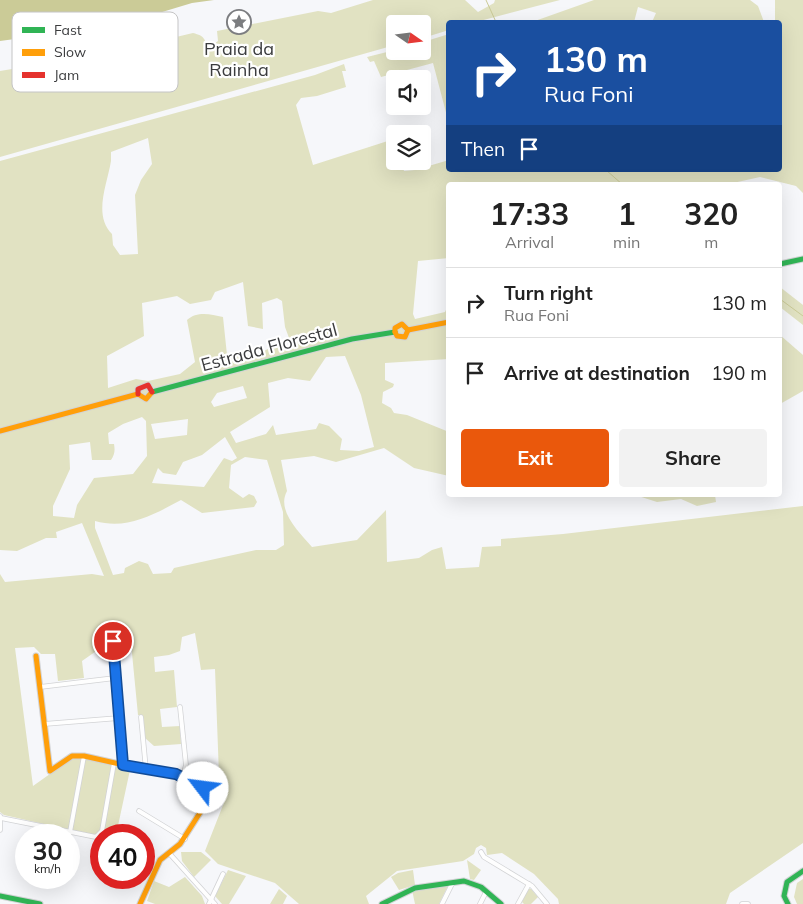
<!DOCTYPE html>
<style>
:root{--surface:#fff;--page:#f2f2f2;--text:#222;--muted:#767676;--line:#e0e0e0;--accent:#ea580c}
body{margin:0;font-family:Mulish,sans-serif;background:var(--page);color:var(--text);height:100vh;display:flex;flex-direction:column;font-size:19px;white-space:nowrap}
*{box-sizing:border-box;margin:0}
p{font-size:16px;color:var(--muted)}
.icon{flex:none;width:28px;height:28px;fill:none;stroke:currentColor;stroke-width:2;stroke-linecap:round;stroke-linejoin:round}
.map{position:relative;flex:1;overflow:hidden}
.sheet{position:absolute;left:446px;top:182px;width:336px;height:315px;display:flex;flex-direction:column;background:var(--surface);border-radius:5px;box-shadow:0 5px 20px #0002}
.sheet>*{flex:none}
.top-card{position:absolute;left:446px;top:20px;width:336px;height:152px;border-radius:5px;box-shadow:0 5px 20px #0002;background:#1a4fa0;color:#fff;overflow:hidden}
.needle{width:32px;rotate:104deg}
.fabs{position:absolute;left:386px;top:15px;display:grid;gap:10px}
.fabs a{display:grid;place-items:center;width:45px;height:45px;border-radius:5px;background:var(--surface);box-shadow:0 5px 20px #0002;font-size:25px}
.speed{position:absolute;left:15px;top:824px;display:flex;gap:10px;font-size:25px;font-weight:700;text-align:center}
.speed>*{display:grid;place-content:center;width:65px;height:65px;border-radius:50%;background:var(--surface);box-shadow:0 5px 20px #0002;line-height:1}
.speed small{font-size:12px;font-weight:400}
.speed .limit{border:8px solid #d22;background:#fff;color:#111}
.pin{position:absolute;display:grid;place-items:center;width:42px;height:42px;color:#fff;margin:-21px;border:2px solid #fff;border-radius:50%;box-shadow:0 1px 5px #0007}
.me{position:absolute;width:55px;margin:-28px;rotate:300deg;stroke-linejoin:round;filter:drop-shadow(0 0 4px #0008)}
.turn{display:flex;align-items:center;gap:18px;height:105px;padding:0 15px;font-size:22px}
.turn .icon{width:65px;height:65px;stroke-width:2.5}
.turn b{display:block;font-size:35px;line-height:42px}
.then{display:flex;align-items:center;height:48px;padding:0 15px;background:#0003;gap:10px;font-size:19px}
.eta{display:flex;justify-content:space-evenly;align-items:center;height:85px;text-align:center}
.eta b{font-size:30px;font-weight:700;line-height:35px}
.cta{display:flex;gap:10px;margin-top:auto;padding:10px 15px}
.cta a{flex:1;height:58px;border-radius:5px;background:var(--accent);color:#fff;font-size:20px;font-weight:700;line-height:58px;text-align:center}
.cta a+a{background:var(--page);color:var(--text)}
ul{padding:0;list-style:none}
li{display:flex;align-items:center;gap:15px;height:70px;padding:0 15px;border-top:1px solid var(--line)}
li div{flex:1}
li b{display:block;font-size:19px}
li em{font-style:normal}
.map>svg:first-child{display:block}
.green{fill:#e1e2c2;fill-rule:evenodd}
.water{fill:#cbcb97}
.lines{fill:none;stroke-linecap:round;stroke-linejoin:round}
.stream{stroke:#cbcb97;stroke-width:1}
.street-casing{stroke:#d2d3d5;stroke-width:5.5}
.fast-casing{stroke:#d2d3d5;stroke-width:7}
.slow-casing{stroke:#d2d3d5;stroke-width:7}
.jam-casing{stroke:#d2d3d5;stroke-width:7}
.street{stroke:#fefefe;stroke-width:4}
.fast{stroke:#30b455;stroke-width:5}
.slow{stroke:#ff9f0a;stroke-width:5}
.jam{stroke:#e5322d;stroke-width:5}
.route-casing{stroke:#114b97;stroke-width:12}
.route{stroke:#1a73e8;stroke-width:9}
.labels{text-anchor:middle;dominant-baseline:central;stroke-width:4.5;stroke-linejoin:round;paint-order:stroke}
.poi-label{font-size:18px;fill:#3b3c3e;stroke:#fff}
.street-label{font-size:18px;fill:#3b3c3e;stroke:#fff}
.key{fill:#fff;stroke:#c4c4c5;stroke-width:1}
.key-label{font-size:14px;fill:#3b3c3e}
</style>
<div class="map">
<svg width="803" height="904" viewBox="0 0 803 904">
<rect width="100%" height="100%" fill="#f6f7fa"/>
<g class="green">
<path d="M373 0H465L478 12 494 3 495 0H560L476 22H449V30L423 38 422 24H395V45L0 157V71L84 57 98 63 113 77 133 73 138 46 193 33C205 36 205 39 207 49L218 41 217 31 318 11 331 13Z"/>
<path d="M594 0H750L758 6 764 22H652L656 13 638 7 634 22H532Z"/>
<path d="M775 0H803V193L796 186 760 177 724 185H449V258L418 261 413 314 415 319 445 312 449 303V359L385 363V380L394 384 393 387 383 392 382 403 391 408 394 413 407 415 449 432V476L414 468 384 448 336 462 314 456 281 460 287 491C276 511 300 533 312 547L357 540 386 510 387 562 419 558 432 550 442 547 446 569 479 567 482 547 501 546V539L563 534 803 506V843L730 893 726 904H559L558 899 534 874 502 853 487 855 486 848 481 845 476 848 474 854 463 861 397 871 366 896 369 904H299L275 883 218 864 205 851 225 800 219 775 215 669 201 670 195 633 182 637 180 651 169 655 154 657 155 672 174 670 177 707 160 709 162 727 180 726 181 744 154 746 145 738 143 716 138 715 131 643 112 640 82 661 84 678 58 681 55 654H41L34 647 15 648 33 786 71 759 77 757 130 770 116 835H101V837L4 815 0 812V574L5 582 92 574 104 576 82 523 56 532 57 538H46L17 551 0 550V161L315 75 344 64 346 71H342L346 87 317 96 301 98 296 105 313 165 394 139 395 161H401L404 171 415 170 449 160V170H780V22H775ZM148 138 152 164 141 180 135 195 138 254 120 255 113 245 112 234C93 215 107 185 111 161V152ZM243 282 248 326 263 329 262 303 277 298 282 301 285 327 292 346 271 347 261 353 242 357 227 355 223 317C210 314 197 311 187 320L195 362 180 374 148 381 136 379 108 388 107 356 144 336 142 303 177 296 190 304 211 300 215 292ZM345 356 361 395 374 447 359 451 340 450 342 439 329 426 319 423 316 429 276 435 273 425 266 434 236 443 230 432 270 407 268 383 288 378 310 381 326 357ZM243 386 247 398 214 407 211 402 217 393ZM142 417 146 421 147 456 133 474 94 478 77 505 74 518 53 516V506L70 469 69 445 90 442 92 460H111C115 454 115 450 114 444H109L108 433 123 424ZM188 419 187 435 155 439 151 424ZM225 437 237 458 232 461 224 458 204 487 152 483 158 468 163 473 176 475 183 462 202 455ZM245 457 267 460 283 512 284 545 276 550H256L174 568 171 573 153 574 148 564 139 561 125 568 124 573 113 575 95 528V521C127 530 153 515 181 500L202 513 254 507 257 502 254 496 249 494 243 498 229 488 231 465Z"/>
<path d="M449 34V124L433 63 381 77 374 61 370 62 367 57 395 50 422 51 423 42Z"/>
<path d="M780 287 803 305V325L780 307Z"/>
<path d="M780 335 803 355V391L780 404Z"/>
<path d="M635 495H715L716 502 697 506 681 499 657 502Z"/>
<path d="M181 852H201L211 860 194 877 182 861Z"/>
<path d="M467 860 481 870 474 880 470 879Z"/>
<path d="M228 870 246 876 229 904H222L215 896Z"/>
<path d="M413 870 415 885 399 890 391 877 398 873Z"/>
<path d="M185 877 202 896 205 904H155L147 901 154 881 169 887Z"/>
<path d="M803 879V904H797L794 897 797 883Z"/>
<path d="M446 885 448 886 439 904H415L412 890Z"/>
<path d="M279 889 287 896 283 904H270Z"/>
<path d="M528 889H531L538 897 531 904H524L522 902Z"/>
</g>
<path class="water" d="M0 0H214L192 3 119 25 0 41Z"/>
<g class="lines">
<g class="stream">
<path d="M486 0 496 22"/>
<path d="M606 170 623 185"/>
<path d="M780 299 803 316"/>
</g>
<defs>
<g id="street">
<path d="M113 641 123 765"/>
<path d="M40 687 115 678"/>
<path d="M180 707 186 765 183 776"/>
<path d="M141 717 146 770"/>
<path d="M44 724 119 718"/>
<path d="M139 811 185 839"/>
<path d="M0 816V830"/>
<path d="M1 818 96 837 102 831 114 763"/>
<path d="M70 832 84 756"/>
<path d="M481 852 484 857 532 886 547 904"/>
<path d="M169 853 215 904"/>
<path d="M209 904 223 874"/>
<path d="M442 904 452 884"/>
<path d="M480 904 486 892"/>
<path d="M518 904 529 884"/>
<path d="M742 904H748"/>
</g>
<g id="fast">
<path d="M780 264 803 259"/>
<path d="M152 392 352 339 395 332"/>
<path d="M0 896 40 904"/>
<path d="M382 904 415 888 464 881 481 887 501 904"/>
<path d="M788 904 784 896 787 882 803 871"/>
</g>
<g id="slow">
<path d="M408 330 449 322"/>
<path d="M395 332V328L402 324 408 330"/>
<path d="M395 332 397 336 405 337 408 330"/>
<path d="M138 394 146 399 152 392"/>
<path d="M0 431 138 394"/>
<path d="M36 656 50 771 72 756H84L146 770 176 774 206 791 207 799 203 808 180 844 160 860 140 904"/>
</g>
<path id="jam" d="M138 394V389L148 385 152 392"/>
</defs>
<use href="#street" class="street-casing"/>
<use href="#fast" class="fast-casing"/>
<use href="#slow" class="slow-casing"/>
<use href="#jam" class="jam-casing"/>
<use href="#street" class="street"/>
<use href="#fast" class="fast"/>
<use href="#slow" class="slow"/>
<use href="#jam" class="jam"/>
</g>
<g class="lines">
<defs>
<path id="route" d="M113 641 123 765 176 774 203 788"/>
</defs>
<use href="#route" class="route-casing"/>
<use href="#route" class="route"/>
</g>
<defs>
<symbol id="sight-ring" viewBox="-11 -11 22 22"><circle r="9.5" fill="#fff" stroke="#7c7d80" stroke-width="1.5"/><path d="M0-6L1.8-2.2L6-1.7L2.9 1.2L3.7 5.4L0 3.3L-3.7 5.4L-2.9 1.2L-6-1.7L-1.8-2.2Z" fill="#7c7d80"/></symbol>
</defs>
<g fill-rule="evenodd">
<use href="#sight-ring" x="225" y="8" width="28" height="28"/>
</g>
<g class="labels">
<g class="poi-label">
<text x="239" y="48">Praia da<tspan x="239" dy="21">Rainha</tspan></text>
</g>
<g class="street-label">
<text transform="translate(269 347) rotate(-15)">Estrada Florestal</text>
</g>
</g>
<rect x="12" y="12" width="166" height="80" rx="8" class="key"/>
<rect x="22" y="27" width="23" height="6" fill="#30b455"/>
<rect x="22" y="49" width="23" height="7" fill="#ff9f0a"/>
<rect x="22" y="72" width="23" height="6" fill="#e5322d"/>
<g class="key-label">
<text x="54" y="35">Fast</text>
<text x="54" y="57">Slow</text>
<text x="54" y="80">Jam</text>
</g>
</svg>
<div class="fabs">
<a><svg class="needle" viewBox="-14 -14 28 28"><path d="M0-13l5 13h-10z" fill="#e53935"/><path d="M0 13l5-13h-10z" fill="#767676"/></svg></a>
<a><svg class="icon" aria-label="sound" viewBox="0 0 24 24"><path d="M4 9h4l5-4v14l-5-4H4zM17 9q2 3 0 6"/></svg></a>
<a><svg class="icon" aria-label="layers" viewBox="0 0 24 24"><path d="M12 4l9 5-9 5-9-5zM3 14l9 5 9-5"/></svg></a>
</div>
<div class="speed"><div>30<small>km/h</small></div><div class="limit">40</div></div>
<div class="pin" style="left:113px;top:641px;background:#d93025"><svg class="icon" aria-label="arrive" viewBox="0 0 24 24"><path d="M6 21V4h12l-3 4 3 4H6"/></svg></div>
<svg class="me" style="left:203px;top:788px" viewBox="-20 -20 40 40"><circle r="19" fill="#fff"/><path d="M0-13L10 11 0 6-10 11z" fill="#1a73e8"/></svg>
<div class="top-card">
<div class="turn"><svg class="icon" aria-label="right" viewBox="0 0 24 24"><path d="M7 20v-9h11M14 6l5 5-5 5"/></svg><div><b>130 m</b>Rua Foni</div></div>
<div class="then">Then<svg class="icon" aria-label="arrive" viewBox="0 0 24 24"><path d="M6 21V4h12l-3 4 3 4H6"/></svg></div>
</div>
<section class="sheet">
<div class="eta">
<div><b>17:33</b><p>Arrival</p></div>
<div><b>1</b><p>min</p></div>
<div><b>320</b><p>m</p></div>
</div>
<ul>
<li><svg class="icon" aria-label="right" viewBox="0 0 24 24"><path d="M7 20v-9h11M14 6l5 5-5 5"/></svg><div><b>Turn right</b><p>Rua Foni</p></div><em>130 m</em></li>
<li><svg class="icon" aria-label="arrive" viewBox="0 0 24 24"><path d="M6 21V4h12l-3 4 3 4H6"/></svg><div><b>Arrive at destination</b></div><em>190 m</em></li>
</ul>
<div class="cta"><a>Exit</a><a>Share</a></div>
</section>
</div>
